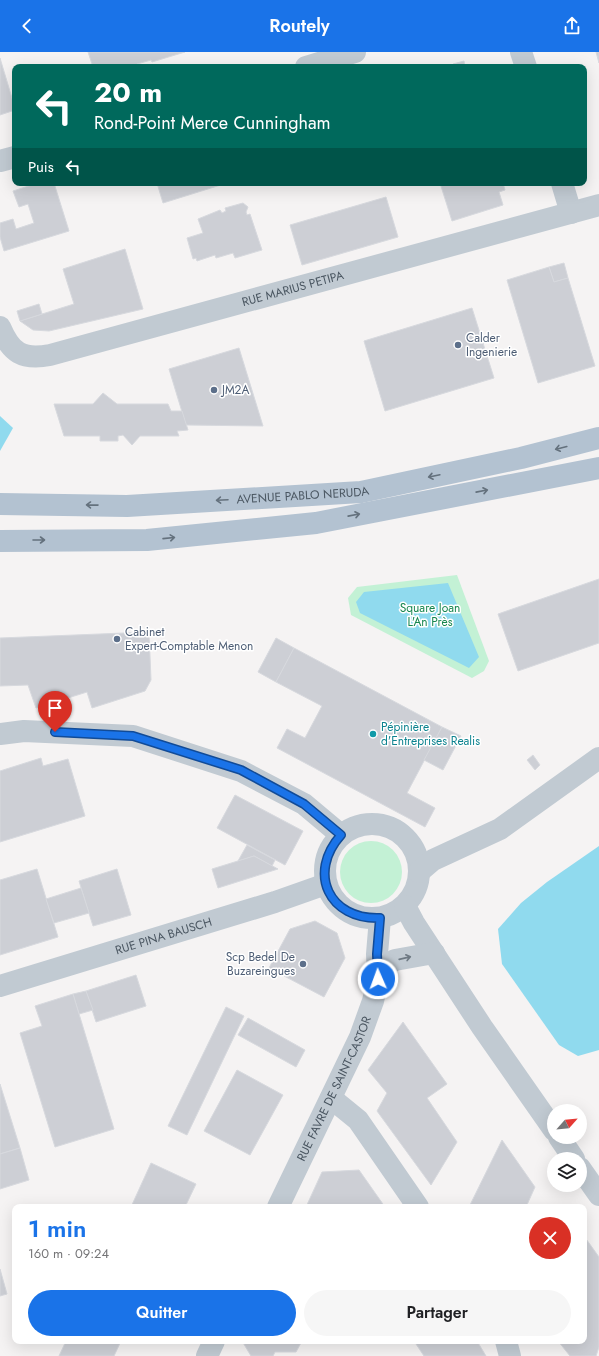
<!DOCTYPE html>
<html lang="fr">
<meta charset="utf-8">
<style>
:root{--surface:#fff;--page:#f6f6f6;--text:#202124;--muted:#757577;--accent:#1a73e8}
body{margin:0;font-family:Jost,sans-serif;background:var(--page);color:var(--text);height:100vh;display:flex;flex-direction:column;font-size:15px;white-space:nowrap}
*{box-sizing:border-box;margin:0}
p{font-size:13px;color:var(--muted)}
.icon{flex:none;width:22px;height:22px;fill:none;stroke:currentColor;stroke-width:2;stroke-linecap:round;stroke-linejoin:round}
.map{position:relative;flex:1;overflow:hidden}
.sheet{position:absolute;left:12px;top:1152px;width:575px;height:140px;display:flex;flex-direction:column;background:var(--surface);border-radius:8px;box-shadow:0 4px 16px #0002}
.sheet>*{flex:none}
.hud{position:absolute;left:12px;top:12px;width:575px;height:122px;border-radius:8px;box-shadow:0 4px 16px #0002;background:#00695c;color:#fff;overflow:hidden}
.needle{width:26px;rotate:63deg}
.buttons{position:absolute;left:547px;top:1052px;display:grid;gap:8px}
.buttons a{display:grid;place-items:center;width:40px;height:40px;border-radius:50%;background:var(--surface);box-shadow:0 4px 16px #0002;font-size:20px}
.pin{position:absolute;display:grid;place-items:center;width:34px;height:34px;color:#fff;margin:-41px -17px;border-radius:50% 50% 50% 0;rotate:-45deg;box-shadow:0 0 4px #0007}
.pin .icon{rotate:45deg}
.me{position:absolute;width:44px;margin:-22px;rotate:358deg;stroke-linejoin:round;filter:drop-shadow(0 0 3px #0008)}
.turn{display:flex;align-items:center;gap:14px;height:84px;padding:0 16px;font-size:18px}
.turn .icon{width:52px;height:52px;stroke-width:2.5}
.turn b{display:block;font-size:28px;line-height:34px}
.then{display:flex;align-items:center;height:38px;padding:0 16px;background:#0003;gap:8px;font-size:15px}
.round{display:grid;place-items:center;flex:none;width:42px;height:42px;border-radius:21px;background:var(--page)}
.overview{display:flex;align-items:center;justify-content:space-between;height:68px;padding:0 16px}
h1{font-size:24px;font-weight:600;line-height:30px;color:var(--accent)}
.button{display:flex;gap:8px;margin-top:auto;padding:8px 16px}
.button a{flex:1;height:46px;border-radius:24px;background:var(--accent);color:#fff;font-size:16px;font-weight:600;line-height:46px;text-align:center}
.button a+a{background:var(--page);color:var(--text)}
header{display:flex;justify-content:space-between;align-items:center;height:52px;padding:0 16px;background:var(--accent);color:#fff;font-size:18px;font-weight:600}
.map>svg:first-child{display:block}
.green{fill:#c3f1d5}
.water{fill:#90daee}
.building{fill:#cdcfd5;stroke:#d7d9de}
.lines{fill:none;stroke-linecap:round;stroke-linejoin:round}
.minor{stroke:#c1cad2;stroke-width:22}
.major{stroke:#b3c2d1;stroke-width:22}
.oneway{stroke:#64717d}
.oneway2{stroke:#6e7983}
.route-casing{stroke:#114b97;stroke-width:10}
.route{stroke:#1a73e8;stroke-width:7}
.service-dot{fill:#5c6f8a;stroke:#fff;stroke-width:1.5}
.culture-dot{fill:#0f9aa8;stroke:#fff;stroke-width:1.5}
.labels{text-anchor:middle;dominant-baseline:central;stroke-width:3;stroke-linejoin:round;paint-order:stroke}
.street-label{font-size:12px;fill:#4a5661;stroke:#fff}
.service-label{font-size:12px;fill:#4e5e75;stroke:#fff;text-anchor:start}
.park-label{font-size:12px;fill:#17864f;stroke:#fff}
.culture-label{font-size:12px;fill:#0d838f;stroke:#fff;text-anchor:start}
</style>
<header><svg class="icon" aria-label="back" viewBox="0 0 24 24"><path d="M15 5l-7 7 7 7"/></svg>Routely<svg class="icon" aria-label="share" viewBox="0 0 24 24"><path d="M12 15V3M7 8l5-5 5 5M5 13v7h14v-7"/></svg></header>
<div class="map">
<svg width="599" height="1304" viewBox="0 0 599 1304">
<rect width="100%" height="100%" fill="#f5f3f3"/>
<g class="green">
<path d="M457 523 489 609 484 619 472 626 351 563 348 546 357 535Z"/>
<circle cx="371" cy="820" r="31"/>
</g>
<g class="water">
<path d="M0 364 13 376 0 399Z"/>
<path d="M448 531 479 605 469 616 360 561 356 550 364 540Z"/>
<path d="M599 794V998L578 1004 559 993 502 912 498 877 521 851 547 830Z"/>
</g>
<g class="building">
<path d="M88 0H185L152 10 151 8 137 12 138 15H93Z"/>
<path d="M596 0H599V11Z"/>
<path d="M0 6 15 56V58L0 63Z"/>
<path d="M464 9 465 15H454L453 12Z"/>
<path d="M38 131H54L69 179 4 199 0 185V171L13 167 16 177 34 171 28 152 19 155 13 139Z"/>
<path d="M157 131H227L163 151Z"/>
<path d="M440 131H503L505 138 499 140 503 153 452 169Z"/>
<path d="M386 145 398 185 302 213 290 173Z"/>
<path d="M243 151 248 155 246 160 247 163 250 162 262 198 235 206 233 201 216 206 215 203 197 209 196 206 193 207 187 186 203 181 198 167 220 158 222 161 226 159 225 156Z"/>
<path d="M125 197 143 257 49 279 33 278 20 269 74 252 63 217Z"/>
<path d="M564 211 568 226 554 230 549 215Z"/>
<path d="M549 215 554 230 568 226 595 314 538 331 507 228Z"/>
<path d="M39 252 42 262 20 269 17 259Z"/>
<path d="M472 256 494 326 385 359 364 289Z"/>
<path d="M239 296 263 374 186 373 169 317Z"/>
<path d="M103 341 117 352H168L171 359H182L188 378 177 379 179 384H140L132 393 123 383 118 384V389H100V384H64L54 352H93Z"/>
<path d="M599 527V591L518 619 498 562Z"/>
<path d="M149 580 151 628 145 639 92 656 87 640 36 656 28 633 0 634V586Z"/>
<path d="M276 586 294 596 276 630 258 620Z"/>
<path d="M294 596 442 675 407 741 435 756 425 775 277 696 287 677 305 686 322 654 276 630Z"/>
<path d="M442 675 461 684 443 718 424 708Z"/>
<path d="M533 703 540 713 535 718 527 708Z"/>
<path d="M41 706 43 714 68 707 85 764 0 790V719Z"/>
<path d="M235 743 303 779 285 813 217 776Z"/>
<path d="M247 793 275 808 272 814 254 804 238 809Z"/>
<path d="M254 804 278 817 218 836 212 817Z"/>
<path d="M37 817 58 885 0 903V828Z"/>
<path d="M117 817 131 863 93 874 79 829Z"/>
<path d="M81 836 89 861 54 871 46 847Z"/>
<path d="M315 869 337 881 345 906 324 945 269 916 290 877Z"/>
<path d="M136 923 146 954 96 970 86 939Z"/>
<path d="M86 939 93 958 79 962 73 942Z"/>
<path d="M73 942 114 1077 55 1095 20 981 42 974 35 954Z"/>
<path d="M226 955 244 964 187 1083 168 1074Z"/>
<path d="M248 966 305 998 296 1015 238 983Z"/>
<path d="M403 970 447 1032 427 1046 457 1090 431 1133 377 1059 387 1041 368 1018Z"/>
<path d="M237 1018 283 1043 250 1103 204 1079Z"/>
<path d="M0 1032 20 1096 0 1102Z"/>
<path d="M502 1088 535 1135 526 1155H469Z"/>
<path d="M20 1096 29 1128 0 1137V1102Z"/>
<path d="M151 1111 196 1132 185 1155H131Z"/>
<path d="M359 1118 385 1155H306L322 1120Z"/>
<path d="M584 1184 599 1205V1295L596 1304H570L558 1289H584Z"/>
<path d="M0 1217 7 1242 0 1244Z"/>
<path d="M66 1289H121L114 1304H59Z"/>
<path d="M242 1289H302L296 1300H275L273 1304H251Z"/>
<path d="M414 1289H477L486 1304H424Z"/>
</g>
<g class="lines">
<g class="minor">
<path d="M521 0 526 15"/>
<path d="M306 15 355 0"/>
<path d="M0 109 15 105"/>
<path d="M562 131 571 161"/>
<path id="s1" d="M0 275C11 301 22 308 50 303L599 153"/>
<path d="M0 682 24 679 133 684 241 719 304 752 341 783"/>
<circle cx="372" cy="819" r="47"/>
<path d="M419 820 433 808 500 777 599 706"/>
<path d="M405 854 414 871 482 975 554 1078"/>
<path d="M378 917 395 908 434 901"/>
<path id="s2" d="M0 934 275 850 326 832"/>
<path d="M331 1046 358 1068 418 1155"/>
<path d="M559 1085 574 1107"/>
<path d="M580 1116 599 1143"/>
<path id="s3" d="M278 1155 360 985 373 949 378 927 377 902 380 866"/>
<path d="M506 1289 510 1304"/>
<path d="M207 1304 214 1289"/>
</g>
<g class="major">
<path id="s4" d="M0 452 127 454 361 440 521 406 599 386"/>
<path d="M0 489 147 488 316 471 599 416"/>
</g>
</g>
<defs><path id="oneway-shaft" d="M-6 0H5M1.5-3L5.5 0L1.5 3" fill="none" stroke-width="1.6" stroke-linecap="round" stroke-linejoin="round"/></defs>
<g class="oneway">
<use href="#oneway-shaft" transform="translate(561 396) rotate(166)"/>
<use href="#oneway-shaft" transform="translate(434 424) rotate(168)"/>
<use href="#oneway-shaft" transform="translate(482 439) rotate(-11)"/>
<use href="#oneway-shaft" transform="translate(222 448) rotate(177)"/>
<use href="#oneway-shaft" transform="translate(92 453) rotate(-179)"/>
<use href="#oneway-shaft" transform="translate(354 463) rotate(-11)"/>
<use href="#oneway-shaft" transform="translate(169 486) rotate(-6)"/>
<use href="#oneway-shaft" transform="translate(39 488)"/>
</g>
<use class="oneway2" href="#oneway-shaft" transform="translate(405 906) rotate(-13)"/>
<g class="lines">
<defs>
<path id="route" d="M55 680 133 684 241 718 304 752 341 783C307 821 329 868 380 866L377 902 378 927"/>
</defs>
<use href="#route" class="route-casing"/>
<use href="#route" class="route"/>
</g>
<g class="service-dot">
<circle cx="458" cy="293" r="4"/>
<circle cx="214" cy="338" r="4"/>
<circle cx="117" cy="587" r="4"/>
<circle cx="303" cy="912" r="4"/>
</g>
<circle class="culture-dot" cx="373" cy="682" r="4"/>
<g class="labels">
<g class="street-label">
<text stroke="none"><textPath href="#s1" startOffset="316">RUE MARIUS PETIPA</textPath></text>
<text stroke="none"><textPath href="#s4" startOffset="303">AVENUE PABLO NERUDA</textPath></text>
<text stroke="none"><textPath href="#s2" startOffset="171">RUE PINA BAUSCH</textPath></text>
<text stroke="none"><textPath href="#s3" startOffset="131">RUE FAVRE DE SAINT-CASTOR</textPath></text>
</g>
<g class="service-label">
<text x="466" y="286">Calder<tspan x="466" dy="14">Ingenierie</tspan></text>
<text x="222" y="338">JM2A</text>
<text x="125" y="580">Cabinet<tspan x="125" dy="14">Expert-Comptable Menon</tspan></text>
<text x="295" y="905" text-anchor="end">Scp Bedel De<tspan x="295" dy="14">Buzareingues</tspan></text>
</g>
<g class="park-label">
<text x="430" y="556">Square Joan<tspan x="430" dy="14">L'An Près</tspan></text>
</g>
<g class="culture-label">
<text x="381" y="675">Pépinière<tspan x="381" dy="14">d'Entreprises Realis</tspan></text>
</g>
</g>
</svg>
<div class="buttons">
<a><svg class="needle" viewBox="-14 -14 28 28"><path d="M0-13l5 13h-10z" fill="#e53935"/><path d="M0 13l5-13h-10z" fill="#757577"/></svg></a>
<a><svg class="icon" aria-label="layers" viewBox="0 0 24 24"><path d="M12 4l9 5-9 5-9-5zM3 14l9 5 9-5"/></svg></a>
</div>
<div class="pin" style="left:55px;top:680px;background:#d93025"><svg class="icon" aria-label="arrive" viewBox="0 0 24 24"><path d="M6 21V4h12l-3 4 3 4H6"/></svg></div>
<svg class="me" style="left:378px;top:927px" viewBox="-20 -20 40 40"><circle r="17" fill="#1a73e8" stroke="#fff" stroke-width="3"/><path d="M0-11L8 9 0 5-8 9z" fill="#fff"/></svg>
<div class="hud">
<div class="turn"><svg class="icon" aria-label="left" viewBox="0 0 24 24"><path d="M17 20v-9H6M10 6l-5 5 5 5"/></svg><div><b>20 m</b>Rond-Point Merce Cunningham</div></div>
<div class="then">Puis<svg class="icon" aria-label="left" viewBox="0 0 24 24"><path d="M17 20v-9H6M10 6l-5 5 5 5"/></svg></div>
</div>
<section class="sheet">
<div class="overview"><div><h1>1 min</h1><p>160 m · 09:24</p></div><a class="round" style="background:#d93025;color:#fff"><svg class="icon" aria-label="close" viewBox="0 0 24 24"><path d="M6 6l12 12M18 6L6 18"/></svg></a></div>
<div class="button"><a>Quitter</a><a>Partager</a></div>
</section>
</div>
